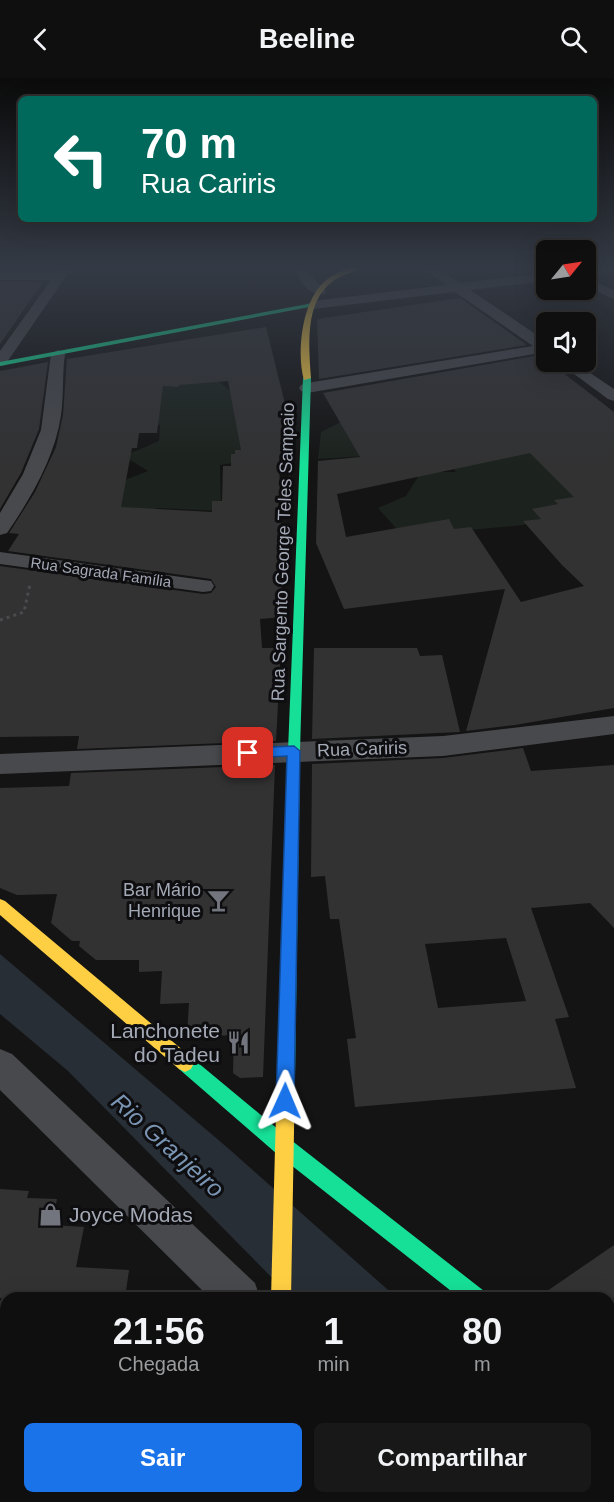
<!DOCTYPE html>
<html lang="pt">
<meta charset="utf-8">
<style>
:root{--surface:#0f0f0f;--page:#181818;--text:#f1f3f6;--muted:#9b9c9e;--line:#2f2f2f;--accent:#1a73e8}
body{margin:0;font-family:Arial,sans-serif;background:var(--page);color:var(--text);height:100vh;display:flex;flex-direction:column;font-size:22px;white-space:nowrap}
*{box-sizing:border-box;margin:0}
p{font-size:20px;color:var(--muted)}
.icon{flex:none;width:33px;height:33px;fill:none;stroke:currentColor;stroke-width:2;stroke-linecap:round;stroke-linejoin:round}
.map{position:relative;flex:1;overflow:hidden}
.sheet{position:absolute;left:0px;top:1214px;width:615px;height:212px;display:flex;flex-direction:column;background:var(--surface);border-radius:18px 18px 0 0;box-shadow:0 6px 24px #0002,0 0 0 2px var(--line)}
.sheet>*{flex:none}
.guide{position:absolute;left:18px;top:18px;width:579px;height:126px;border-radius:9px;box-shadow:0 6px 24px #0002,0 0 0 2px var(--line);background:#00695c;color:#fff;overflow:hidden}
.needle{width:39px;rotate:60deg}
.fabs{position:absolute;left:536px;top:162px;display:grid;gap:12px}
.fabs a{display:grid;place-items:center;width:60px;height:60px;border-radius:9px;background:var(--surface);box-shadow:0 6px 24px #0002,0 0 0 2px var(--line);font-size:30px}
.pin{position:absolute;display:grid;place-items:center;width:51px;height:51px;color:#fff;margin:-26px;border-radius:12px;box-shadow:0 3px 9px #0006}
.me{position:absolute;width:66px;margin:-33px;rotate:1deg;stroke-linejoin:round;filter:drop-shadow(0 0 4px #0008)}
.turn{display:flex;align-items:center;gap:21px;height:126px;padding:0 24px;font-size:27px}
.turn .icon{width:78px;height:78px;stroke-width:2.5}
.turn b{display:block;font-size:42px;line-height:51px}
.eta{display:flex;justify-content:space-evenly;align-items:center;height:102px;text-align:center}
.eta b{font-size:36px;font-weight:600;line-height:42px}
.action{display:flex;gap:12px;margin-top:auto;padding:12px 24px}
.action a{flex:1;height:69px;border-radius:9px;background:var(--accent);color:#fff;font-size:24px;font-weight:600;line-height:69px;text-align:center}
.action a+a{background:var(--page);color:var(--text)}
header{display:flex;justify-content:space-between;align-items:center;height:78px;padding:0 24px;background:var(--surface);font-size:27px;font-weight:600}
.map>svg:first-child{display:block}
.green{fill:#1c231e}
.water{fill:#272e36}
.building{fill:#323233;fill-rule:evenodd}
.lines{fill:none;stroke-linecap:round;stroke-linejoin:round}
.path{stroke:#4a4b4f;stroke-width:3;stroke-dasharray:3 4;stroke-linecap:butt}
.street{fill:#48494d;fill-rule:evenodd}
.fast{fill:#16e098;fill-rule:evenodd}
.slow{fill:#ffcf43;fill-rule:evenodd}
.route{fill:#1a73e8;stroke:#114b97;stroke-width:1.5}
.labels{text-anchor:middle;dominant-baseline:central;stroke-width:6;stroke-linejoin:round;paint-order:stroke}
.far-street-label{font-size:15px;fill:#a4a9b6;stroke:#0e0e10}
.street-label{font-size:18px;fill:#a4a9b6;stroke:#0e0e10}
.poi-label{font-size:18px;fill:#a4a9b6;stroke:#0e0e10;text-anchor:end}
.near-poi-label{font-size:21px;fill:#a4a9b6;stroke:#0e0e10;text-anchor:end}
.near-water-label{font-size:24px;font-style:italic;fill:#7a95b3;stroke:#0e0e10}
</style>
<header><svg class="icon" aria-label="back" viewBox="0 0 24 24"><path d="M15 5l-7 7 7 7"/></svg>Beeline<svg class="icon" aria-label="search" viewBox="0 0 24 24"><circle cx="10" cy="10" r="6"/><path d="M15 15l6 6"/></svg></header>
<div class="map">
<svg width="614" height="1424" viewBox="0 0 614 1424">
<rect width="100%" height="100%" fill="#141414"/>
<g class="green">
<path d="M206 293 238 319 245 383 220 387 221 433 157 430 141 450 97 413 148 393 124 378 159 363 160 347 136 341 119 318Z"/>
<path d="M341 344 596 379 574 434 523 447 403 458 378 430 406 418 421 394H456L448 384 424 374 318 381 321 354Z"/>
</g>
<g class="water">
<path d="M0 876 229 1071 396 1219H291L68 993 0 936Z"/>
<path d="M609 1398 614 1402V1424H530L525 1419H609Z"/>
</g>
<g class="building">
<path d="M0 188H54L52 192H0Z"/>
<path d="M0 204H43L0 266Z"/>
<path d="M460 220 527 267 319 301 317 241Z"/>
<path d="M266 249 292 354 290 402 279 376 283 539 260 541 262 570H281L276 663 77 671 79 658 0 659V488L203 516 211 515 216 509 211 501 8 473 19 456 9 455 35 414 56 369 63 337 67 281ZM228 303 241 372H235V376H231V388H223L222 423H212V434L121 429 132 370H137L139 355H157L163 308 178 309 180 307Z"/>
<path d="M540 277 614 334V630L515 647 466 653 505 511 344 531 316 465 318 383 360 379 323 315ZM530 375 574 419 554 422 558 426 532 431 541 441 523 443 562 487 584 508 521 524 471 449 454 451 449 441 346 459 337 416Z"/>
<path d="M48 284 39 351 21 395 0 431V293Z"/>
<path d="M314 570H417L420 578 442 577 460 654 312 661Z"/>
<path d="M523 670 531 693 614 687V850L590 825 531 830 569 939 555 941 576 1010 355 1029 347 961 356 960 339 841H330L325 798 311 799 312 686 443 680ZM506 860 526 923 438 930 425 866Z"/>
<path d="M275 687 263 999 240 1000 233 995 234 957 189 959 187 957 189 925 160 926 162 893 139 894V882H96L79 868 80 863H72L51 845 57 816 17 817 0 810V710L69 708 71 695Z"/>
<path d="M0 1111 29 1113 27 1120 57 1121 52 1147 84 1149 76 1189 129 1192 125 1220H0Z"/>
<path d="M614 1167V1220H537Z"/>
</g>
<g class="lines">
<path class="path" d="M0 542 24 534 30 506"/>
<g class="street">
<path d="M61 188H73L5 287 0 288V273L51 202H0V194H56Z"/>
<path d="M293 188H305C312 202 317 202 326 213L325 216C308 219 299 201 293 188Z"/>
<path d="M420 188H434L460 205 546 195V203L470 212 546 263V274L307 315 301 313 299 310 301 307 307 305 533 268 455 214 313 231 306 227 313 223 446 207Z"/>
<path d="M602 188H614V194L585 198V190Z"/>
<path d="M585 199 614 212V221L585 208Z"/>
<path d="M58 272 65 276C62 296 64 317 61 337 55 379 31 420 7 455L0 457V435L23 396 41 352 51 276Z"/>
<path d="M558 284H574L614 311V323L608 321Z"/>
<path d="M0 474 203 502 211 503 214 508 211 513 203 514 0 486Z"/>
<path d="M614 638V656L443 678 0 696V676L443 658Z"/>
<path d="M0 971 12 976 255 1205 260 1220H210L0 1012Z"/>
<path d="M609 1319 614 1321V1368L609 1366Z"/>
<path d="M415 1419H466L468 1424H418Z"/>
</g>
<g class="fast">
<path d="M313 225 315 228 0 288V284Z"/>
<path d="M307 298 311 300 300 673 295 997 292 1003 286 1006 280 1003 277 997 288 673 303 300Z"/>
<path d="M185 976 191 979 291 1062 484 1213 487 1220H460L277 1076 179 991 176 985 179 979Z"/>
</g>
<g class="slow">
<path d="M356 188H363C354 195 343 196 333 203 304 224 309 268 311 300L304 302C296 273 302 218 329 200 337 194 347 192 356 188Z"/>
<path d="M0 821 5 823 191 979 194 985 191 991 185 994 179 991 0 837Z"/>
<path d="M286 988 292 991 295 997 291 1220H271L277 997 280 991Z"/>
<rect x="270" y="1419" width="24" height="5"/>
</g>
</g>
<linearGradient id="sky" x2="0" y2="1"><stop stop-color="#0b0b0b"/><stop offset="0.49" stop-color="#343a45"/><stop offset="1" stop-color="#343a45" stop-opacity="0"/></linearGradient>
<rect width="614" height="387" fill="url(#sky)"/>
<path class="route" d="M294 668 300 673 294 1023 292 1029 285 1032 279 1029 276 1023 287 678 248 680 242 675 248 670Z"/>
<defs>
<symbol id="bar-bare" viewBox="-9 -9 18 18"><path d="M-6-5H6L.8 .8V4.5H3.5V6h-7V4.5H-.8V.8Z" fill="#72757d" stroke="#0e0e10" stroke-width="2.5" paint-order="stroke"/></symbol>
<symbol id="restaurant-bare" viewBox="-9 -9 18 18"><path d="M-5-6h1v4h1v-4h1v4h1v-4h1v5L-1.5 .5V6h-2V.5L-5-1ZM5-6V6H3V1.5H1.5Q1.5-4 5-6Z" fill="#72757d" stroke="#0e0e10" stroke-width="2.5" paint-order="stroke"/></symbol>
<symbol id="shop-bare" viewBox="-9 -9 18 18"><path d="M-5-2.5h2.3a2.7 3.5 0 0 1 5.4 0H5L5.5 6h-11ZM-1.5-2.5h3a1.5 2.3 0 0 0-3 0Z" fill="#72757d" stroke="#0e0e10" stroke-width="2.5" paint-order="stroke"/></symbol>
</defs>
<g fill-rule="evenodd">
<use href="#bar-bare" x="202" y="806" width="33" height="33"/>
<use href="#restaurant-bare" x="222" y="948" width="33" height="33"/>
<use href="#shop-bare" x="34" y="1120" width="33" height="33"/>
</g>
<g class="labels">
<g class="far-street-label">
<text transform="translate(101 494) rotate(8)">Rua Sagrada Família</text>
</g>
<g class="street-label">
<text transform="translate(283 474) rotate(-88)">Rua Sargento George Teles Sampaio</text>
<text transform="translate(362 671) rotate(-2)">Rua Cariris</text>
</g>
<g class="poi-label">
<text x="201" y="812">Bar Mário<tspan x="201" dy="21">Henrique</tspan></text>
</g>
<g class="near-poi-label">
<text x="220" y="952">Lanchonete<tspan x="220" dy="24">do Tadeu</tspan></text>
<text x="69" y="1136" text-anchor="start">Joyce Modas</text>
</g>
<g class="near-water-label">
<text transform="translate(168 1067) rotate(42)">Rio Granjeiro</text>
</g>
</g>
</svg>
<div class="fabs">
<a><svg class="needle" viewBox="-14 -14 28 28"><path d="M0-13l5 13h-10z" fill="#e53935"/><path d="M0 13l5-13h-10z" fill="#9b9c9e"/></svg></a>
<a><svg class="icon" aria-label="sound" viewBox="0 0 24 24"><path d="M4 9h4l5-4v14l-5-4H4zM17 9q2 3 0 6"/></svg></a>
</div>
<div class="pin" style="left:248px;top:675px;background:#d93025"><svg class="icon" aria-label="arrive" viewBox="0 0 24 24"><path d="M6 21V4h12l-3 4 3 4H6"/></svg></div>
<svg class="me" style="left:285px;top:1023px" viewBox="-20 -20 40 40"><path d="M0-17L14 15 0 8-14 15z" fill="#1a73e8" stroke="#fff" stroke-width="4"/></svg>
<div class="guide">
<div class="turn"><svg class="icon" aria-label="left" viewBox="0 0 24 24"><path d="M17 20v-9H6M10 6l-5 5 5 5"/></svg><div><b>70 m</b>Rua Cariris</div></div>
</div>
<section class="sheet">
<div class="eta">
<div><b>21:56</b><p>Chegada</p></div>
<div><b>1</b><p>min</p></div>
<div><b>80</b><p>m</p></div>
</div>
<div class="action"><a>Sair</a><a>Compartilhar</a></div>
</section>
</div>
